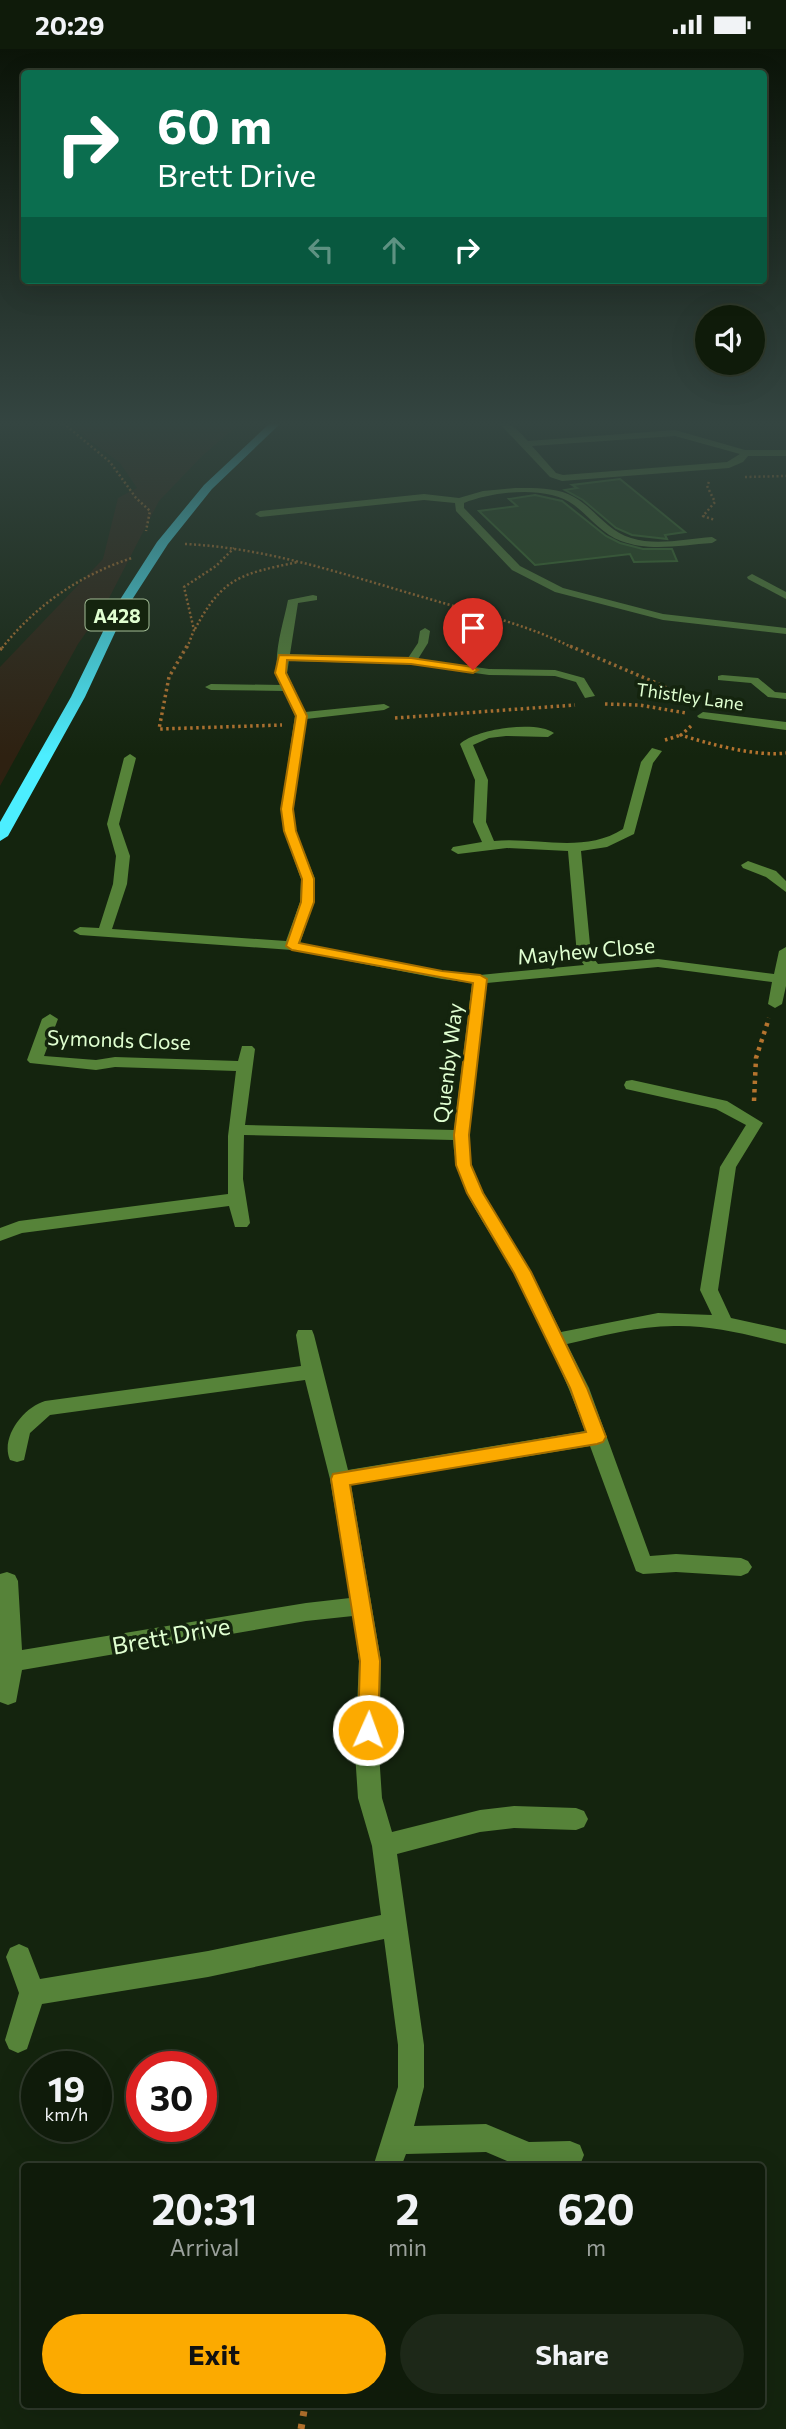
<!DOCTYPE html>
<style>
:root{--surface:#0f1b0a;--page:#1d2818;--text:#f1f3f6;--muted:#9ba19c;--line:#2f392b;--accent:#fcaa00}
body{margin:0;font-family:Commissioner,sans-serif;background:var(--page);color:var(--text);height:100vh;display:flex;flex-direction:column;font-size:26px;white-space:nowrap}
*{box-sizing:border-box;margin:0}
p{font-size:23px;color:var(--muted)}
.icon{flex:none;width:38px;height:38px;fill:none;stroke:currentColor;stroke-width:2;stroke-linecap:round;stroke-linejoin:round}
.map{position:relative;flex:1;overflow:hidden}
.side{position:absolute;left:21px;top:2114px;width:744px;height:245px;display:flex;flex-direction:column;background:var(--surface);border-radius:7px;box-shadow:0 7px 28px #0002,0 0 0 2px var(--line)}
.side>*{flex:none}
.top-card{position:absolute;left:21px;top:21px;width:746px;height:214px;border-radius:7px;box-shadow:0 7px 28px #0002,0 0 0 2px var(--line);background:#0b6e4f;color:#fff;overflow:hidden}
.fabs{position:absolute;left:695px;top:256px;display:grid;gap:14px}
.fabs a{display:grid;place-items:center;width:70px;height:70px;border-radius:50%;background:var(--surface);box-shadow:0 7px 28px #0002,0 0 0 2px var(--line);font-size:35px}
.speed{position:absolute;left:21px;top:2002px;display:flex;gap:14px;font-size:35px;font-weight:700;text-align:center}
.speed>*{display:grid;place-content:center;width:91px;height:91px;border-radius:50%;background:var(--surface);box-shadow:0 7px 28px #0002,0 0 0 2px var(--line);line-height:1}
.speed small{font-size:18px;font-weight:400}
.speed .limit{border:10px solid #d22;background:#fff;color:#111}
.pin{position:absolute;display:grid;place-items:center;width:60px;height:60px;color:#fff;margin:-72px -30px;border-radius:50% 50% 50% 0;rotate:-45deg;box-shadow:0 0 7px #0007}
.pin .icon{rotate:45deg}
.me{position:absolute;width:77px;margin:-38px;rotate:2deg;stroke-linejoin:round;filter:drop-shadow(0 0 5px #0008)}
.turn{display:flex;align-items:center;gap:24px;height:147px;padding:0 21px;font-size:32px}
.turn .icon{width:91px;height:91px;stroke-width:2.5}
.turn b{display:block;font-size:49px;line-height:60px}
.lanes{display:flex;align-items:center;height:66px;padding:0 21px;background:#0003;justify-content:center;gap:35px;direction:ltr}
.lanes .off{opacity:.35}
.eta{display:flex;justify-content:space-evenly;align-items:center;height:119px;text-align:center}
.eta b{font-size:42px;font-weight:700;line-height:49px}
.action{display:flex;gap:14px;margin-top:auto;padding:14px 21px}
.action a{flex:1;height:80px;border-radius:42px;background:var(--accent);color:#111;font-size:28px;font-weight:700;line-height:80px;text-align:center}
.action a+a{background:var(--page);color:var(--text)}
.status{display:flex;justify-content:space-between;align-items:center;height:49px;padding:0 35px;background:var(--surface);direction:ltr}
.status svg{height:19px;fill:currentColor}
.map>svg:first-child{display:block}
.green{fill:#2e2111}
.building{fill:#24451a;stroke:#3c712c;stroke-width:2}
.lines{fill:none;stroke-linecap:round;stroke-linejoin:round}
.path-far3{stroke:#b6742e;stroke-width:2.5;stroke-dasharray:2 2.5;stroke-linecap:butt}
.path-far2{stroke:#b6742e;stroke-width:3.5;stroke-dasharray:2.5 3.5;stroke-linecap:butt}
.path-far1{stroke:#b6742e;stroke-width:4.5;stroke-dasharray:3.5 5;stroke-linecap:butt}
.path{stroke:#b6742e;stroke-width:7;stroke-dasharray:5 8;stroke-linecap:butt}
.minor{fill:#568339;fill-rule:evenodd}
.highway{fill:#4ceeff;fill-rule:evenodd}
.route{fill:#fcaa00;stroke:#a46e00;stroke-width:2}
.labels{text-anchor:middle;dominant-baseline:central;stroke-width:7;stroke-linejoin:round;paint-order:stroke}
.far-street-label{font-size:18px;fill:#e0ffd1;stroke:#14240e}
.shield{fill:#14240e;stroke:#a3bd96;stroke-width:2}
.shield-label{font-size:19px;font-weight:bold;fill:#e0ffd1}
.street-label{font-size:21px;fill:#e0ffd1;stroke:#14240e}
.near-street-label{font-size:24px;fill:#e0ffd1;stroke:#14240e}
</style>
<div class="status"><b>20:29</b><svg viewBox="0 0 49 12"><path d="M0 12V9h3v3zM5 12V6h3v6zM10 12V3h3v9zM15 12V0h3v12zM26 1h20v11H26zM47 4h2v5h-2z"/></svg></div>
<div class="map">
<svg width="786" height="2380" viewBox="0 0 786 2380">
<rect width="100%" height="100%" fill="#14240e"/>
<path class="green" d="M67 374H240L201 408 159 452 106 555 78 595 0 737V618L103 510 118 449 137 439 120 414Z"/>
<g class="building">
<path d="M620 430 685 483 665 486 667 490 632 486 616 479 583 451 565 441 577 439 572 436Z"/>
<path d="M535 446 562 452 606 487 620 494 643 500H672L677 512 634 513 630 505 535 516 479 462 517 457 509 450Z"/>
</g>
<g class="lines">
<g class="path-far3">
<path d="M63 374 110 413 136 449 150 462 146 482"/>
<path d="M745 428 786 427"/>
<path d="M709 433 707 437 715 453 703 467 715 471"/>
<path d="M185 495C269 499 346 526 426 549 476 564 527 575 573 599"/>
<path d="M195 580C223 527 242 525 298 513"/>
<path d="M2 599C36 556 80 526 132 509"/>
<path d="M187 599 194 581 184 538 216 517 234 499"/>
</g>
<g class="path-far2">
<path d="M187 597 169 628 159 680 282 676"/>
<path d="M570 597 661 636 694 654"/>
<path d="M0 601 3 597"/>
<path d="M605 655 639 656 686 664"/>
<path d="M395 669 575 656"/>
<path d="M691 677 681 686C709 695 757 708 786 704"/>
<path d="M665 691 681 686"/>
</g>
<path class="path-far1" d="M754 1052 756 1009 769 969"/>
<path class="path" d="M301 2380 305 2356"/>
<g class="minor">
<path d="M499 374C513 373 518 382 528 392L675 381 745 401H786V407H748L743 413 729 419 562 432 550 428ZM675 387 740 405 727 413 563 426 556 424 532 397Z"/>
<path d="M515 439C534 439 557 438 574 448 594 459 607 482 631 489 656 497 686 490 712 488L717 491 712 494C682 496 650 503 621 492 602 485 590 468 574 456 548 436 494 442 464 454V459L520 517 563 539 663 565 786 579V585L663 571 555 543 512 521 456 462 455 454 424 451 260 468 255 465 260 462 424 445 459 449 483 442Z"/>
<path d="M752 525 786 543V550L748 530 747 528Z"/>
<path d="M313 546 317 547V551L298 554 290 605 408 609 418 594 420 582 425 579 430 582 428 594 418 610 489 620 555 621 584 629 595 647 585 649 576 633 555 627 489 626 411 615 289 612 287 624 305 663 384 655 390 658 384 661 306 670 293 760 296 782 315 830 314 853 300 894 442 922 480 926 584 916 577 906 568 802 507 799 458 805 451 801 453 798 482 793 473 773 475 731 460 695C476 680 536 671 554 684L548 688 506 687 489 689 473 696 488 731 486 773 494 792C537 788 584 805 623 780L641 713 652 699 662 702 653 714 634 785 607 798 581 802 591 906 598 915 658 910 774 925 779 902 786 898V937L782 955 775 959 768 955 772 933 658 918 487 934 469 1086 471 1116 484 1145 531 1223 561 1283 658 1264 712 1266 700 1241 720 1118 746 1076 716 1060 626 1040 624 1036 626 1032 632 1031 727 1052 763 1074 736 1118 718 1241 731 1269 786 1281V1295C749 1286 712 1276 674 1277 638 1277 602 1287 567 1295L589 1339 650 1507 676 1505 741 1509 748 1512 752 1518 748 1524 741 1527 676 1523 643 1525 636 1522 590 1397 351 1436 381 1612 379 1704 382 1749 392 1783 480 1761 514 1757 576 1759 584 1762 588 1770 584 1778 576 1781 514 1779 480 1783 397 1805 424 1996V2038L414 2077 486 2075 529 2093 570 2092 580 2096 584 2106 580 2116 576 2118H521L486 2103 406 2105 401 2118H373L398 2038V1996L384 1890 208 1928 42 1955 27 2000 18 2004 9 2000 5 1991 19 1944 6 1908 10 1899 19 1895 28 1899 40 1930 208 1902 381 1866 372 1797 358 1749 355 1704 359 1612 353 1567 306 1572 22 1621 16 1653 8 1656 0 1653V1525L7 1523 15 1526 18 1532 22 1601 306 1554 350 1549 330 1430 305 1331 50 1366 30 1384 24 1411 17 1413 10 1411C0 1388 24 1358 45 1352L301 1317 296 1286 298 1281H312L314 1286 348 1421 585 1382C566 1328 541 1277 515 1226 491 1180 456 1145 453 1091L244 1086 243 1130 250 1174 247 1178H235L229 1157 22 1184 0 1192V1179L19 1172 228 1145V1087L236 1022 115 1018 96 1021 30 1014 27 1011 42 970 50 965 58 970 44 1007 96 1011 115 1008 238 1012 242 997H252L255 1000 245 1076 454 1081 472 934 442 930 292 901 80 886 73 882 80 878 99 879 113 835 116 807 107 775 124 709 130 705 136 709 119 775 130 807 127 835 112 880 286 892 300 853 301 830 284 782 281 760 295 667 284 642 211 641 205 638 211 635 281 636C270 612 283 577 288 551Z"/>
<path d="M722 626 758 629 775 643 786 644V650L768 648 751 634 718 631V627Z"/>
<path d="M703 663 786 673V681L699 669 697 667Z"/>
<path d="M748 812 776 822 786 832V843L766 828 743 819 741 816Z"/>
</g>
<path class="highway" d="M270 374H281L212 440 168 495 126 560 85 648 8 787 0 792V773L71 648 114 560 157 493 204 436Z"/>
</g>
<linearGradient id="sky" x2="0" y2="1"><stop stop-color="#0b1408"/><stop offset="0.53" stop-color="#344541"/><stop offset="1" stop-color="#344541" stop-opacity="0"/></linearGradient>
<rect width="786" height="707" fill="url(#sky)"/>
<path class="route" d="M279 606 411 609 473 618 478 621 473 624 411 615 287 611 286 624 307 667 293 760 296 782 314 830V853L299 894 442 922 480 926 487 930 469 1086 471 1116 483 1144 531 1223 587 1339 606 1388 603 1393 597 1395 350 1436 380 1612 378 1681 375 1688 368 1690 361 1688 358 1681 360 1612 331 1430 333 1425 586 1383 570 1339 514 1224 467 1144 456 1116 454 1086 473 934 292 901 286 897 301 853 302 830 284 782 281 760 296 667 275 624Z"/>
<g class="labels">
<g class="far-street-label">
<text transform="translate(690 647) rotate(8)">Thistley Lane</text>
</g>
<rect class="shield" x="85.5" y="550.5" width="63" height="31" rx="5"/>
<g class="shield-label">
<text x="117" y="566">A428</text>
</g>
<g class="street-label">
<text transform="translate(586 901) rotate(-5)">Mayhew Close</text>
<text transform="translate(119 990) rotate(2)">Symonds Close</text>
<text transform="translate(447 1014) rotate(-83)">Quenby Way</text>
</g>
<g class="near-street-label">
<text transform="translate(171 1586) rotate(-10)">Brett Drive</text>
</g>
</g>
</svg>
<div class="fabs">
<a><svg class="icon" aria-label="sound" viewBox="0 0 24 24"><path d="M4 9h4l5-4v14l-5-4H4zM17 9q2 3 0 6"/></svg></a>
</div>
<div class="speed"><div>19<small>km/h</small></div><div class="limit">30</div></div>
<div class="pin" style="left:473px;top:621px;background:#d93025"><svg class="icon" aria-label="arrive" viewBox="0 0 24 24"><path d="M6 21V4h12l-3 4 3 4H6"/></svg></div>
<svg class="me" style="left:368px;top:1681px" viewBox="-20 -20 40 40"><circle r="17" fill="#fcaa00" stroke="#fff" stroke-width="3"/><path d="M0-11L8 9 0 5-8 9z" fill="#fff"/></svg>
<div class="top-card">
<div class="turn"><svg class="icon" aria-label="right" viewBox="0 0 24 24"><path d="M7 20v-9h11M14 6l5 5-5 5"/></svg><div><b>60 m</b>Brett Drive</div></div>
<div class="lanes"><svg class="icon off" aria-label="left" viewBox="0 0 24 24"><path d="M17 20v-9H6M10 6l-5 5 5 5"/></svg><svg class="icon off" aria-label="ahead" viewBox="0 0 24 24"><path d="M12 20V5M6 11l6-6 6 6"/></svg><svg class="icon" aria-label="right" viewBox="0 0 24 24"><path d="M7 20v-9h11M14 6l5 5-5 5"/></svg></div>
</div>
<section class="side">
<div class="eta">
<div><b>20:31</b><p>Arrival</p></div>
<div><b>2</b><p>min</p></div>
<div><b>620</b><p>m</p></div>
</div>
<div class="action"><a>Exit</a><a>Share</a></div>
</section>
</div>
